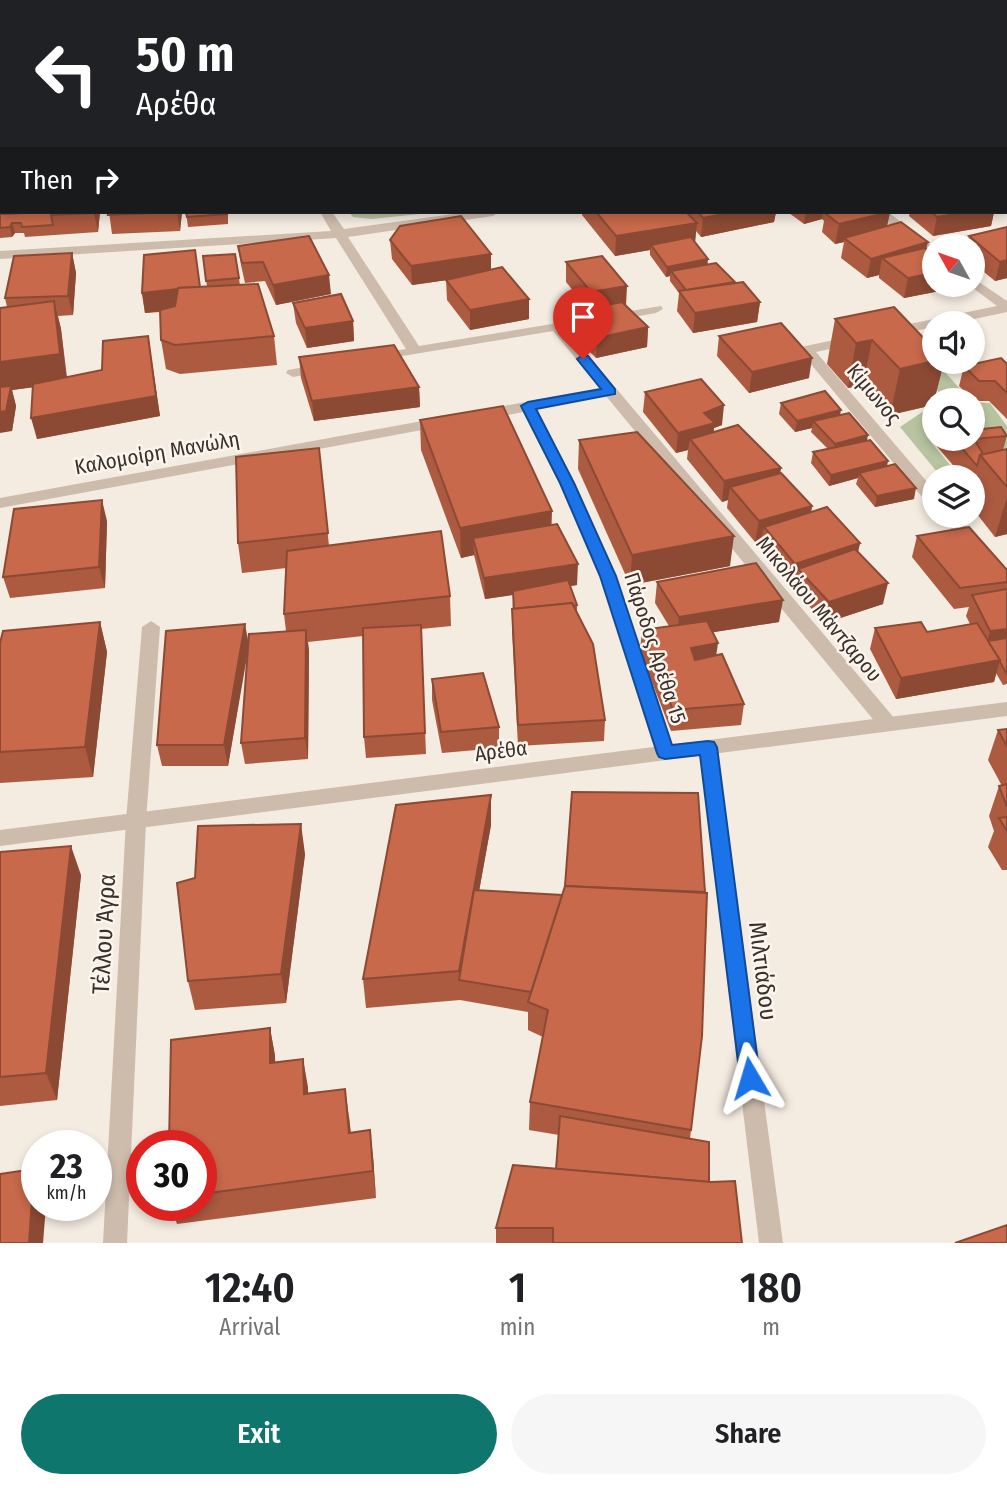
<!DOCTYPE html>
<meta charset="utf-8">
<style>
:root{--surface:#fff;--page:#f6f6f6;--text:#202124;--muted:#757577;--accent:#0f766e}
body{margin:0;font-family:"Fira Sans Condensed",sans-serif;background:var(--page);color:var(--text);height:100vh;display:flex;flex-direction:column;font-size:26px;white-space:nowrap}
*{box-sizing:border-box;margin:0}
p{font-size:23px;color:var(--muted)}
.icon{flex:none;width:38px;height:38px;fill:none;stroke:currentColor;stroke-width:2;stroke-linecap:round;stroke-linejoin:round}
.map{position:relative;height:1243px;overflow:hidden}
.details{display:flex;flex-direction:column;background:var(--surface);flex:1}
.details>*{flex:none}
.guide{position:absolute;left:0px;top:0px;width:1008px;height:214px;box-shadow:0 4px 10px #0003;background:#202124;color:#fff;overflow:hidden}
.needle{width:46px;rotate:310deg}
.fabs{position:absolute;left:922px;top:234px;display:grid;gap:14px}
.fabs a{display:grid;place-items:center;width:63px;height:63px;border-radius:50%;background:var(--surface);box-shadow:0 4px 10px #0003;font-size:35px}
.speed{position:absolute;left:21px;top:1130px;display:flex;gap:14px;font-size:35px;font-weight:700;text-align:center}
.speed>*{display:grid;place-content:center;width:91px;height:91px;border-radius:50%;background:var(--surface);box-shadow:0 4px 10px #0003;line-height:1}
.speed small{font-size:18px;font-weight:400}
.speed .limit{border:10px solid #d22;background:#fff;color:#111}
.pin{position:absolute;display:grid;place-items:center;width:60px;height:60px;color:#fff;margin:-72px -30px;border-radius:50% 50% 50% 0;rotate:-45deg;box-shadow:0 0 7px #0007}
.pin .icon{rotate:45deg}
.me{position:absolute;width:77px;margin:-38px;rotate:353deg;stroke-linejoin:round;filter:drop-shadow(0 0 5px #0008)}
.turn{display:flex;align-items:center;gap:24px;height:147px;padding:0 21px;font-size:32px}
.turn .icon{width:91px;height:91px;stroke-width:2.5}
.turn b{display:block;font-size:49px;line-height:60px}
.then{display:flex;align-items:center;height:66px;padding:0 21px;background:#0003;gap:14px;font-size:26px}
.eta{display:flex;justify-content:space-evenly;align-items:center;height:119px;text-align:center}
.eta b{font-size:42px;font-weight:600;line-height:49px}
.action{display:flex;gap:14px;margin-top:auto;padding:14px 21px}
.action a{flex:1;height:80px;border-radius:42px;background:var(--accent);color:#fff;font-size:28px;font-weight:600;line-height:80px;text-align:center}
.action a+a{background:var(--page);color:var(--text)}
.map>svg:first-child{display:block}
.green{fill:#b8c4a0}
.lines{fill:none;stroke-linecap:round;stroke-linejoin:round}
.minor{fill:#cdbbac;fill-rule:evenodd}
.tertiary{fill:#cdbbac;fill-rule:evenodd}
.wall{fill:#ac5a40}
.shaded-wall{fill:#8c4a34}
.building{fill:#c8694b;stroke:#8c4a34;stroke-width:2}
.route{fill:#1a73e8;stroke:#114b97;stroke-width:2}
.labels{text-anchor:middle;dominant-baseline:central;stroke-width:5;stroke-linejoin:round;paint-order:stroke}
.street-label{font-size:21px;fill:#3b302b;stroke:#fbf5ee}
.near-street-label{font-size:24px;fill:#3b302b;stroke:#fbf5ee}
</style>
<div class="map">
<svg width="1007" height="1243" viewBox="0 0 1007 1243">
<rect width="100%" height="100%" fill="#f4ebe1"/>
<g class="green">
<path d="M349 212H439L372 219 353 217Z"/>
<path d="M944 371 971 401H940L943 398 925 374Z"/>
<path d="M973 402 990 403 1007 426V487L973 439Z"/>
<path d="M934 404V439H940L931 442 961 478H942L900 427Z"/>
</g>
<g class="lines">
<g class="minor">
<rect x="304" y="0" width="10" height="2"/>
<path d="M489 0H499L500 2H490Z"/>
<path d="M820 0H831L832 2H821Z"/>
<rect x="1006" y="118" width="1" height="7"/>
<path d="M320 212H332L344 229 468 212H499L493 216 348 237 419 346 661 306 663 309 656 313 566 329 895 719 897 724 895 729H881L606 396 537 409 575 483 616 576 675 753 672 758 665 760 658 758 600 576 559 483 523 412 482 420 474 415 482 410 600 388 553 331 372 361 370 358 372 355 406 349 336 238 0 259V251L331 231Z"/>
<path d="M874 212H888L934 247V257L929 256Z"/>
<path d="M973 278 1007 301V312L951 324H934V327L890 336 883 332 890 328 997 306 969 285H973Z"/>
<path d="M853 336 858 337V343L816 352 934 490V505L928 504 799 350 801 347Z"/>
<path d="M322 364 327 365 329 368 327 371 293 377 286 373 288 370Z"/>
<path d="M444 417 449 419 452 422 449 425 0 508V498Z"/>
<path d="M941 516H958L980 542 982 546 980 550H968Z"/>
<path d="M151 621 160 627 146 821 127 1243H103L126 821 142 627Z"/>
<path d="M708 740 715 742 717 747 783 1243H759L699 747 701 742Z"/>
</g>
<path class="tertiary" d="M1007 702V716L0 846V830Z"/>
</g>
<g class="wall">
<path d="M0 0H64V2H2V29H0Z"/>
<path d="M998 0H1007V26L1006 2H998Z"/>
<rect x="0" y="72" width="2" height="45"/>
<rect x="0" y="121" width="2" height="77"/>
<path d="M4 212H100L98 232 25 237 24 233H15L12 237 0 238V214H5Z"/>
<path d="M109 212H182L180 231 112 234Z"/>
<path d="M186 212H228V224L188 227Z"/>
<path d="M582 212H776L774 222 701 237 696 231 695 242 708 264 760 302 757 322 693 333 677 311 679 293 670 281V276L666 277 650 255V250L615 256 582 215Z"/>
<path d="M789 212H890L887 226 926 249 950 289 904 298 879 278V275L867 278 841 258 844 242 835 244 822 232 824 221 822 219 804 224 789 213Z"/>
<path d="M910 212H994L991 226 933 236 909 216Z"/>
<path d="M1007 227V278L995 281 973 263V247H966L969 236Z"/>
<path d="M390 240 491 269 529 319 470 330 447 300 446 280 412 285 392 259Z"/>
<path d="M238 246 331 294 276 305 265 281 245 283 241 265Z"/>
<path d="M72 253 76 273 73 315 58 316 61 329 67 377 102 370 148 336 160 416 37 439 33 387 12 390 16 406 12 431 7 307 5 298Z"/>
<path d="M235 254 240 285 274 336 277 365 180 374 166 369 161 340 160 312 145 313 142 293 207 287 203 256Z"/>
<path d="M566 262 626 306 648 327 647 347 596 358 570 332 571 312 588 309 566 282Z"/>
<path d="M293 303 353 321 354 341 307 348 296 323Z"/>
<path d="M835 319 934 362H944L933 405 890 415 863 385 848 388 827 364Z"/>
<path d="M719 336 809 378 749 393 717 356Z"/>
<path d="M299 357 419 387 420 407 314 421 301 378Z"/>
<path d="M1007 364V419L989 401H974L959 386 964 366Z"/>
<path d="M645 392 722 425 714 428V432L781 468 780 473 812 506 811 512 860 543 858 552 883 604 825 623 794 590 795 584 792 585 760 548 761 541 755 542 727 508 728 500 722 502 687 459 688 450 676 453 643 412Z"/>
<path d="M781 403 840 415 867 440 914 499 875 507 856 484 858 478 829 486 811 463 813 452 828 449 811 432 812 428 795 432 779 414Z"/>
<path d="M420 420 551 525 577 585 570 586 577 605V612L605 720 604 741 518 746 512 630 513 595 485 599 474 555 461 558 421 450Z"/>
<path d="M1007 436 1003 450 1007 449V534L995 537 973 509V478H964L934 443V439H973Z"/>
<path d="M579 440 730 566 630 585 578 469Z"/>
<path d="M319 448 329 546 450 596 451 626 421 629 426 754 366 758 364 737 363 636 308 642 309 651 308 759 245 764 241 743 248 647 228 766H162L157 745 248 644 286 631 284 614 286 568 242 573 238 543Z"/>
<path d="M107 521 105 588 10 598 3 577Z"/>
<path d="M917 536 1007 570V684L1003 685 996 673 994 682 896 699 870 649 875 628 927 632 970 624 966 616 969 607 954 609 912 557Z"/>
<path d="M657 582 779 622 713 632 716 656 744 704 741 725 671 731 640 651 642 630 669 626 655 603Z"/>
<path d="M100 622 107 652 93 777 0 783V643Z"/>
<path d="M432 679 499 727V748L442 753 432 700Z"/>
<path d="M1007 729V807L1002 786 988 760 998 730Z"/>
<path d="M999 786 1007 807V870H1002L988 847 994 831 989 816Z"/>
<path d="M491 825 479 891 691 1130 690 1139 709 1182 742 1243H496V1228L556 1169 559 1135 529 1130 530 1102 543 1037 528 1030V1012L460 1000 366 1008 363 979Z"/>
<path d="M0 852 81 875 57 1100 0 1106Z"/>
<path d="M305 854 286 1003 195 1010 188 981Z"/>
<path d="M270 1028 275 1056V1063L303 1059 308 1093 349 1117 351 1133 373 1157 376 1198 177 1224 171 1206H201V1146Z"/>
</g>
<g class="shaded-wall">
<path d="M806 0H817V2H793Z"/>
<rect x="0" y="143" width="2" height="19"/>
<path d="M94 212H100L98 232 94 213Z"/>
<path d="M177 212H182L180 231Z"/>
<path d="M733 212H776L774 222 701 237 703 218Z"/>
<path d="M806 212H823L822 219 804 224Z"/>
<path d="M890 212 886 231 844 238V242L835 244 839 224Z"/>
<path d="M968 212H994L991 226 933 236 937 217Z"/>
<path d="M12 223 15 233 12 237 10 227Z"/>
<path d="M697 223 695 242 651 245 650 250 615 256 616 236Z"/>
<path d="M928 242 923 261 882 258 879 275 867 278 871 259Z"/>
<path d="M72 253 76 273 73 315 68 296Z"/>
<path d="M491 254V274L412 285 411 266Z"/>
<path d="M708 259 707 269 671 271 670 276 666 277 667 267Z"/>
<path d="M1007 260V278L995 281 1000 262Z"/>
<path d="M934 273V285H950V289L904 298 908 278Z"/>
<path d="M329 275 331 294 276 305 273 285Z"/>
<path d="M627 286 626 306 590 312 591 292Z"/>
<path d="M200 287 203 306 145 313 142 293Z"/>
<path d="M529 299V319L470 330V310Z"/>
<path d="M54 301 61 329 67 383 12 390 16 406 12 431 0 433V362Z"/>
<path d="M760 302 757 322 693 333 695 313Z"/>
<path d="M353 321 354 341 307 348 305 328Z"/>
<path d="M648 327 647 347 596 358 597 338Z"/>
<path d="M148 336 160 416 37 439 31 418 156 396Z"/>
<path d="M872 340 863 385 848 388 856 343Z"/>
<path d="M812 358 809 378 749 393 752 372Z"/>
<path d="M934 361 944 362 933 405 890 415 900 369Z"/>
<path d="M419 387 420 407 314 421 312 401Z"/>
<path d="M724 405 722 425 714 428 712 443 690 439 688 450 676 453 678 433 704 413Z"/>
<path d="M841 410 839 421H813L812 428 795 432 797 421Z"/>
<path d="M868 435 866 446 833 454 835 444Z"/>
<path d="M888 461 886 472 859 473 858 478 829 486 831 475Z"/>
<path d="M781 468 778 488 730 487 728 500 722 502 724 481Z"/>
<path d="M916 488 914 499 875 507 877 496Z"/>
<path d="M1007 497V534L995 537Z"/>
<path d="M102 500 107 521 105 588 99 567Z"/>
<path d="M812 506 809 527H764L761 541 755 542 759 521Z"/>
<path d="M552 511 551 540 473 538 474 555 461 558 460 528Z"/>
<path d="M734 536 730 566 630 585 632 555Z"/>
<path d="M860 543 855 564 798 569 795 584 792 585 795 564Z"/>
<path d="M578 564 577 585 485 599 484 578Z"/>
<path d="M888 583 883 604 825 623 829 602Z"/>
<path d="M783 600 779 622 677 638 679 617Z"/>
<path d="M100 622 107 652 93 777 85 747Z"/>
<path d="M245 624 249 645 228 766 224 745Z"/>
<path d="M1007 629V649L987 642 990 631Z"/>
<path d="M306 630 309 651 308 759 305 738Z"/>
<path d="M718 643 715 664 689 669 691 648Z"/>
<path d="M1000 660 994 682 896 699 901 678Z"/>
<path d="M491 795V825L463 980H459V971Z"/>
<path d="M301 824 305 854 286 1003 281 974Z"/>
<path d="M71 846 81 875 57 1100 46 1073Z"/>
<path d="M270 1028 275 1056 276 1091 270 1063Z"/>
<path d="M303 1059 308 1087 309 1121 304 1094Z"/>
<path d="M345 1089 349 1117 353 1160 349 1133Z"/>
<path d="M370 1130 373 1157 376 1198 373 1171Z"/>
<path d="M34 1169 37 1175V1206H46L43 1243H29Z"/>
</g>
<g class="building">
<path d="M0 0H47L46 2H2V12H0Z"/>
<path d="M151 0H194L195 2H152Z"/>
<path d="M696 0H734L735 2H684Z"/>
<path d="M743 0H806L793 2H745Z"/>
<rect x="0" y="72" width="2" height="26"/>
<rect x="0" y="121" width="2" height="22"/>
<path d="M1006 128 1007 129 1006 149Z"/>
<rect x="0" y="159" width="2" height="20"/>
<path d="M52 212H94V213L51 215Z"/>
<path d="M52 212 51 215 53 225 22 227 21 223H12L10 227 0 228V214Z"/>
<path d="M109 212H174L108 215Z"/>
<path d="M186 212H227V214L187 217Z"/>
<path d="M596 212H686L697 223 616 236Z"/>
<path d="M698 212H733L703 218Z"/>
<path d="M830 212H890L839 224 825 213Z"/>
<path d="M931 212H968L937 217Z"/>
<path d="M461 216 491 254 411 266 390 240 400 226Z"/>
<path d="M901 222 928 242 871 259 844 238Z"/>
<path d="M1007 227V260L1000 262 969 236Z"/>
<path d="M309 236 329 275 273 285 263 262 242 263 238 246Z"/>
<path d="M691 237 708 259 667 267 651 245Z"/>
<path d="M925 248 934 255V273L908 278 882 258Z"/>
<path d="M195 250 200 287 178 288V289L142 293 144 255Z"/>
<path d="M72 253 68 296 5 298 14 256Z"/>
<path d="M235 254 239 278 206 281 203 256Z"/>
<path d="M602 256 627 286 591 292 566 262Z"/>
<path d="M716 263 735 282 686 290 671 271Z"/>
<path d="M502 267 529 299 470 310 446 280Z"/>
<path d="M743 282 760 302 695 313 679 291Z"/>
<path d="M258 284 274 336 175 345 161 340 160 310 175 306 178 288Z"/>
<path d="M341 294 353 321 305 328 293 303Z"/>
<path d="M54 301 60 354 0 362V308Z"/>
<path d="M622 302 648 327 597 338 571 312Z"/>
<path d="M894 307 934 349V361L900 369 872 340 856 343 835 319Z"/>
<path d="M781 323 812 358 752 372 719 336Z"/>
<path d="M148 336 156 396 31 418 33 384 102 370 103 341Z"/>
<path d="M394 345 419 387 312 401 299 357Z"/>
<path d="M1001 358 1007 364V393L995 381H979L964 366Z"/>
<path d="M701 379 724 405 704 413 715 423 678 433 645 392Z"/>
<path d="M11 386 6 411 0 412V387Z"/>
<path d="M825 391 841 410 797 421 781 403Z"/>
<path d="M503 406 552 511 460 528 420 420Z"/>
<path d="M849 413 868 435 835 444 813 421Z"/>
<path d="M738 425 781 468 724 481 690 439Z"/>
<path d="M1001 427 1007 436 974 439 983 454 980 455 977 466 954 439H973V430Z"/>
<path d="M637 432 734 536 632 555 579 440Z"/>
<path d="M870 440 888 461 831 475 813 452Z"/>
<path d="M319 448 328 533 238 543 236 457Z"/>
<path d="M1007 449V487L980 455Z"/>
<path d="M895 464 916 488 877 496 859 473Z"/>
<path d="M781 473 812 506 759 521 730 487Z"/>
<path d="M102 500 99 567 3 577 14 509Z"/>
<path d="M827 507 860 543 795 564 764 527Z"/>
<path d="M557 524 578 564 484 578 473 538Z"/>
<path d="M969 527 1007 570V582L960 588 917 536Z"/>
<path d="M441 531 450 596 284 614 287 551Z"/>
<path d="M855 549 888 583 829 602 798 569Z"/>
<path d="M756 563 783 600 679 617 657 582Z"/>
<path d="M568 580 577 605 573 606 572 603 514 609 513 591Z"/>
<path d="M1007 589V629L990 631 972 595Z"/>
<path d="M572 603 593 644 605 720 518 725 512 609Z"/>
<path d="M707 621 718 643 691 648 695 660 722 654 744 704 673 710 642 630Z"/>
<path d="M100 622 85 747 0 752V643L3 631Z"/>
<path d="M921 622 927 632 977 623 1000 660 901 678 875 628Z"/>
<path d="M245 624 224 745H157L166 631Z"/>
<path d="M421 625 425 733 364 737 363 628Z"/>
<path d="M306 630 305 738 241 743 249 634Z"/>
<path d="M1007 638V674L1000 662V660L988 641Z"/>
<path d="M483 673 499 727 441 732 432 679Z"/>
<path d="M1007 729V746L998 730Z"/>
<path d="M1007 784V807L999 786Z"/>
<path d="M572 792 698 793 705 892 565 886Z"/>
<path d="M491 795 459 971 363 979 396 805Z"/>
<path d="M1007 817V831L999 818Z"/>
<path d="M301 824 281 974 188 981 177 883 195 878 198 826Z"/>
<path d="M71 846 46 1073 0 1077V852Z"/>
<path d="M565 886 707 893 702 1036 691 1130 530 1102 548 1010 528 1002Z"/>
<path d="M474 890 562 895 531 992 459 980Z"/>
<path d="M270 1028V1063L303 1059 304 1094 345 1089 349 1133 370 1130 373 1171 201 1194V1146H169L171 1040Z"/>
<path d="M560 1116 709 1142V1182L556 1169Z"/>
<path d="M513 1165 711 1182 735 1181 742 1243H553V1228H496Z"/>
<path d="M34 1169 29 1243H0V1174Z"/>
<path d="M1007 1225V1243H955Z"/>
</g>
<path class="route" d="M583 355 588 356 615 389V394L536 409 574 483 616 576 672 745 708 741 714 742 717 747 760 1078 757 1084 750 1087 743 1084 740 1078 700 755 665 759 659 757 657 753 600 576 560 483 521 406 528 402 601 389 577 359Z"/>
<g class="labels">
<g class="street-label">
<text transform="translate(874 394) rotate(50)">Κίμωνος</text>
<text transform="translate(157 453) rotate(-10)">Καλομοίρη Μανώλη</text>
<text transform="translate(819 609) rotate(50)">Μικολάου Μάντζαρου</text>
<text transform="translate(655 648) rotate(72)">Πάροδος Αρέθα 15</text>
<text transform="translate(501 751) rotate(-7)">Αρέθα</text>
</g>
<g class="near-street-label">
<text transform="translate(104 934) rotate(-87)">Τέλλου Άγρα</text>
<text transform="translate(763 971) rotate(83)">Μιλτιάδου</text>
</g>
</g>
</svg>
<div class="fabs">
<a><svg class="needle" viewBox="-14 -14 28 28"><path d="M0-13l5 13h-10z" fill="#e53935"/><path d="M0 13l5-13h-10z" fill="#757577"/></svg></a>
<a><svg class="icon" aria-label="sound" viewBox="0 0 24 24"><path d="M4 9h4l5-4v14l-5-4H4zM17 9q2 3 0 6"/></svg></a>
<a><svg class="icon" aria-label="search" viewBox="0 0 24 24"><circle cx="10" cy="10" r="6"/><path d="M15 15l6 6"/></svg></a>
<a><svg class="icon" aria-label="layers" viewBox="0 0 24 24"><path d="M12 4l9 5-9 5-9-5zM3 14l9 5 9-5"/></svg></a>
</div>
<div class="speed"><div>23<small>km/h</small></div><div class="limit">30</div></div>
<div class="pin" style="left:583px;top:359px;background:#d93025"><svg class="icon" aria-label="arrive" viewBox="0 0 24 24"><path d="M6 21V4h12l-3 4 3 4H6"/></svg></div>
<svg class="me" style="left:750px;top:1078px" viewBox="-20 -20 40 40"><path d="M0-17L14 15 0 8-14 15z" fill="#1a73e8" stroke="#fff" stroke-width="4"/></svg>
<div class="guide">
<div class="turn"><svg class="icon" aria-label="left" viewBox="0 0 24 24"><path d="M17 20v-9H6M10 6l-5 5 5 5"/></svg><div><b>50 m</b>Αρέθα</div></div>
<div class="then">Then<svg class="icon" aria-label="right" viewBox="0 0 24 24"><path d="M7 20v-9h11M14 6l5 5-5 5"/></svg></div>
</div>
</div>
<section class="details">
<div class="eta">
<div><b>12:40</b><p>Arrival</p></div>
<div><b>1</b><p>min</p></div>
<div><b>180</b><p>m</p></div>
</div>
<div class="action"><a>Exit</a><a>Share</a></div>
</section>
